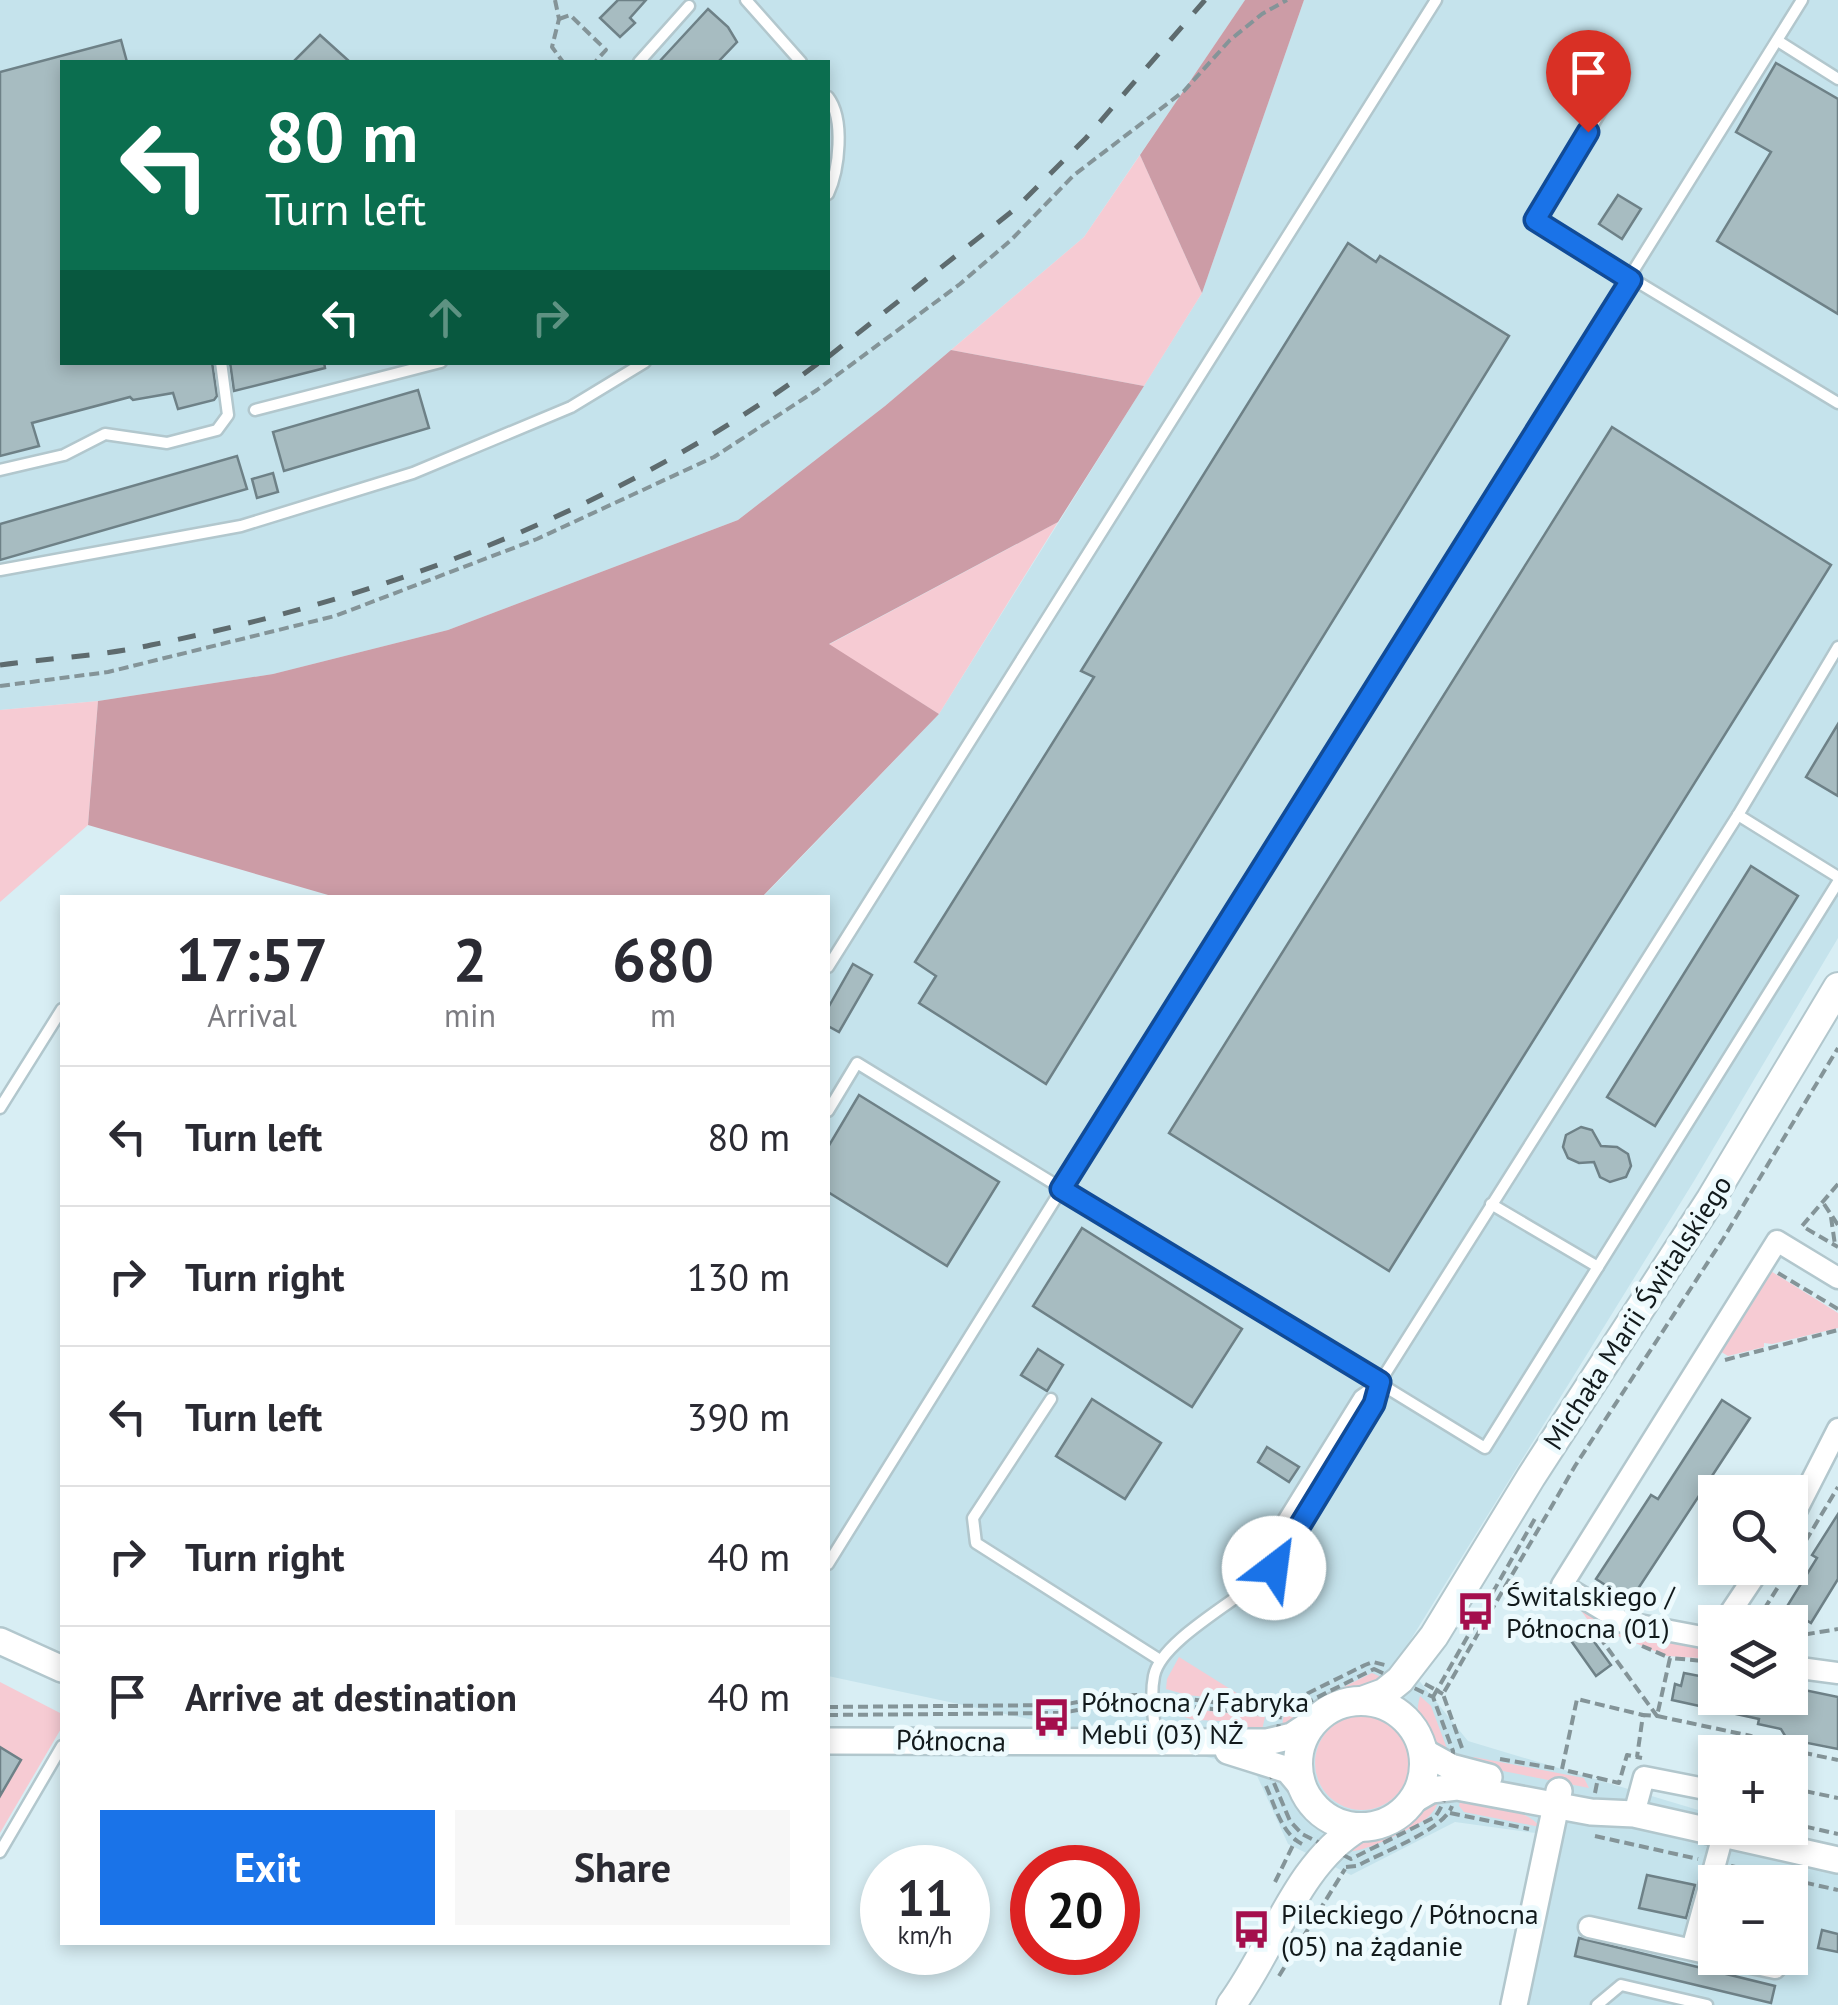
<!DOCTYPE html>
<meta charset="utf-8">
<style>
:root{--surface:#fff;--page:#f7f7f7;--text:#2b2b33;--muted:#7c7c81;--line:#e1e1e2;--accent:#1a73e8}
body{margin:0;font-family:"PT Sans",sans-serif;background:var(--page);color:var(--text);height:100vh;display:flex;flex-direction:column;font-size:38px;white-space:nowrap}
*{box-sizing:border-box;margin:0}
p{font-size:32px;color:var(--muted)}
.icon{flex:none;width:55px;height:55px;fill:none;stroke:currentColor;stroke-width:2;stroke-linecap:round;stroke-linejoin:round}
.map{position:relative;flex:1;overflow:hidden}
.details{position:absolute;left:60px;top:895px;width:770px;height:1050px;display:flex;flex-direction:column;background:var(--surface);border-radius:0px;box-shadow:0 5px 15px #0003}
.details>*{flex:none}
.banner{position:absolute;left:60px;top:60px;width:770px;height:305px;border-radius:0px;box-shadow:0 5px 15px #0003;background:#0b6e4f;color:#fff;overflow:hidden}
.tools{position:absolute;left:1698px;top:1475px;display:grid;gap:20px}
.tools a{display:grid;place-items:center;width:110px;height:110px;border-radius:0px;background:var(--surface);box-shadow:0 5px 15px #0003;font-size:50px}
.speed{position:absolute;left:860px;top:1845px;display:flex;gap:20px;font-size:50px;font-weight:700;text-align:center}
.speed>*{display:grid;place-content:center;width:130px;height:130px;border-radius:50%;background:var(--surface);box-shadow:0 5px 15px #0003;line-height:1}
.speed small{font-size:25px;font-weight:400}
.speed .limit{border:15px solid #d22;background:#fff;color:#111}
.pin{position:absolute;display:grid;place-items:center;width:85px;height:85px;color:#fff;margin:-102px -42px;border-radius:50% 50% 50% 0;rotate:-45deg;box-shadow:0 0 10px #0007}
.pin .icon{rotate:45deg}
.me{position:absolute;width:110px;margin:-55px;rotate:30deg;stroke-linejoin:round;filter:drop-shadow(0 0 8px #0008)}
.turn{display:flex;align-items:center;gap:35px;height:210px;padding:0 40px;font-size:45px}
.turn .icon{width:130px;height:130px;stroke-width:2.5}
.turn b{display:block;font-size:70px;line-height:85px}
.lanes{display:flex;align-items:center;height:95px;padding:0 40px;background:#0003;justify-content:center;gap:50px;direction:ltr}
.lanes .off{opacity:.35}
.eta{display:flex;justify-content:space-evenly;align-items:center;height:170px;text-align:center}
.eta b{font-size:60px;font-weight:800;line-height:70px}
.cta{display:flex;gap:20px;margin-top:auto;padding:20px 40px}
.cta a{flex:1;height:115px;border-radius:0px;background:var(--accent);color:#fff;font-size:40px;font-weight:800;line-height:115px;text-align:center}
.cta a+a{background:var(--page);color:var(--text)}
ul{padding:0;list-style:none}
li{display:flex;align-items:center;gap:30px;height:140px;padding:0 40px;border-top:2px solid var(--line)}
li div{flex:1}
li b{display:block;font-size:38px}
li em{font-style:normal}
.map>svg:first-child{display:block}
.built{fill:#c5e3ec;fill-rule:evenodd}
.green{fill:#f6cbd3}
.forest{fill:#cc9ca6}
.building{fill:#a7bcc1;stroke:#6e8187;stroke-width:2.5}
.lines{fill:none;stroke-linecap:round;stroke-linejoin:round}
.service-casing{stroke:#b2c7cd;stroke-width:15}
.minor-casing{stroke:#b2c7cd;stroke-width:25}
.tertiary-casing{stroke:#b2c7cd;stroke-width:30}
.secondary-casing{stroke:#b2c7cd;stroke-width:32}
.path{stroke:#849498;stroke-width:4;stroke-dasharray:10 5;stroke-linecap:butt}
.service{stroke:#fff;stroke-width:10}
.minor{stroke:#fff;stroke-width:20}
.tertiary{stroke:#fff;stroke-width:25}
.secondary{stroke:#fff;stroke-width:28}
.rail{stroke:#5e6b6e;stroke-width:5;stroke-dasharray:18 18;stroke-linecap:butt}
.route-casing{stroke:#114b97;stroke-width:25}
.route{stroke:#1a73e8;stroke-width:18}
.labels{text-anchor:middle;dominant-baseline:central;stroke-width:10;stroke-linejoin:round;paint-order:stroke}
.street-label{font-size:28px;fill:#121a1c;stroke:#edfafd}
.poi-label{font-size:28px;fill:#121a1c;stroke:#edfafd;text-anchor:start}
</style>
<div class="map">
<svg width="1838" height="2005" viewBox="0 0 1838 2005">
<rect width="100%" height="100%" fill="#d8eef4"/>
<g class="built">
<path d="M0 0H1245L1084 237 885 406 738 520 448 630 273 674 98 701 0 710ZM62 62H828V362H62Z"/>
<path d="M1304 0H1838V938L1694 1181 1400 1657 1468 1741 1715 1815V1828H1757L1838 1852V2005H1523L1558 1836 1455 1822 1351 1875 1288 1844 1253 1767 828 1676V898H762L939 714 1202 293ZM1715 1882H1790V1958H1715Z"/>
</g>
<g class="green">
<path d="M1140 155 1202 293 1144 386 951 350 1084 237Z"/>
<path d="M1058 522 939 714 828 645Z"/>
<path d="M98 701 88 825 0 902V710Z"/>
<path d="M1769 1270 1838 1313V1328L1772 1344 1764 1343V1347L1728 1356 1718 1350Z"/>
<path d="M1569 1594 1630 1626 1715 1643V1659L1667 1656 1603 1630 1590 1623Z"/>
<path d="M1179 1657 1243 1697 1244 1701 1187 1695 1166 1689 1167 1679Z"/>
<path d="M1372 1673 1388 1680 1366 1692 1331 1699 1282 1731 1283 1718 1287 1715Z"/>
<path d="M0 1682 62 1714V1727L0 1833Z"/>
<path d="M1420 1696 1431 1706 1449 1754C1425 1742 1412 1724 1420 1696Z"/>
<path d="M1172 1707 1265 1717 1262 1730C1251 1729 1240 1724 1228 1722 1207 1718 1187 1726 1172 1707Z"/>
<circle cx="1362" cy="1763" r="47"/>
<path d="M1474 1757 1584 1778 1589 1788 1467 1764Z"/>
<path d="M1461 1796C1483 1804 1528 1809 1540 1827L1464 1812 1459 1806Z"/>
<path d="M1441 1798C1437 1805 1434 1812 1427 1818 1413 1828 1363 1854 1347 1851L1369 1834 1396 1825 1418 1804Z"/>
</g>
<g class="forest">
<path d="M1245 0H1304L1202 293 1140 155Z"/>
<path d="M951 350 1144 386 1058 522 829 644 939 714 762 897H335L88 825 98 701 273 674 448 630 738 520 885 406Z"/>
</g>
<g class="building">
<path d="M618 0H646L630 18 635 23 620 37 600 18Z"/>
<path d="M708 9 728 27 737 42 718 62H659Z"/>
<path d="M320 35 350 62H293Z"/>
<path d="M121 40 127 62H62V362H212L217 396 214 400 178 409 173 393 133 400 130 397 32 423 39 446 0 456V72Z"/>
<path d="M1776 63 1838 99V314L1717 241 1771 152 1736 132Z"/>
<path d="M1618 195 1641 209 1622 239 1599 224Z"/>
<path d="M1348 243 1376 262 1380 256 1509 336 1046 1084 919 1003 936 976 915 962 1094 677 1081 671Z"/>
<path d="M230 362H324L325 368 234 391Z"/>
<path d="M418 390 429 428 284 471 273 432Z"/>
<path d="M1612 427 1831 565 1389 1271 1169 1133Z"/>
<path d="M237 456 247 489 0 560V524Z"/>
<path d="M273 473 278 492 257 498 252 479Z"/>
<path d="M1838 724V796L1806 777Z"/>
<path d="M1751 866 1798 896 1655 1126 1607 1097Z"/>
<path d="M853 964 872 975 839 1032 828 1026V1008Z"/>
<path d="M859 1095 999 1182 947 1266 828 1192V1147Z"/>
<path d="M1581 1127 1592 1130 1601 1146 1617 1147 1628 1154 1631 1166 1626 1177 1610 1182 1600 1177 1594 1162 1579 1163 1568 1158 1563 1147 1566 1135Z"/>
<path d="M1082 1228 1242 1329 1192 1407 1033 1306Z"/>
<path d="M1038 1349 1063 1365 1047 1391 1021 1375Z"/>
<path d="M1092 1399 1161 1443 1125 1499 1056 1456Z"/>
<path d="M1722 1400 1750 1418 1630 1601 1596 1579 1651 1495 1658 1499Z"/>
<path d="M1267 1447 1299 1467 1289 1482 1258 1462Z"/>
<path d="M1838 1514V1579L1811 1623 1786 1608 1817 1558 1812 1555Z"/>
<path d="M1582 1625 1611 1665 1596 1676 1567 1635Z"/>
<path d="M1684 1673 1715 1679V1698H1790V1687L1838 1697V1749L1787 1739 1781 1729 1758 1724 1759 1719 1672 1700 1675 1684 1681 1686Z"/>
<path d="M0 1747 21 1760 0 1796Z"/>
<path d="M1647 1875 1695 1885 1686 1918 1639 1908Z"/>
<path d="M1822 1930 1838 1934V1952L1818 1948Z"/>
<path d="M1579 1938 1775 1986 1771 2003 1575 1956Z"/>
</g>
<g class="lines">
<defs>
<g id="service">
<path d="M746 0 801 62"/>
<path d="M1778 41 1838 79"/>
<path d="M639 62 689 6"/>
<path d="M1624 73 1535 220 1838 403"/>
<path d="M828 97C845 119 839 170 828 194"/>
<path d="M255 410 441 362"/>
<path d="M0 470 64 455 105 434 167 443 217 430 228 415 221 362"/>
<path d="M0 570 241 526 413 473 571 407 645 362"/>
<path d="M1738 815 1838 877"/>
<path d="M828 967 1436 0"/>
<path d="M0 1108 62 1009"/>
<path d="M828 1111 857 1063 1485 1448 1838 882"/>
<path d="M1491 1204 1598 1267"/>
<path d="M1051 1399 973 1518 976 1543 1160 1660"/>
<path d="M828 1564 1802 0"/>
<path d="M1234 1599 1360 1396 1380 1382"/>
<path d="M1156 1739C1154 1719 1150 1696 1154 1676 1161 1639 1245 1597 1274 1568L1374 1404 1380 1382 1738 815 1838 647"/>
<path d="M0 1852 62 1746"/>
<path d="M1597 2005 1621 1985 1707 2005"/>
</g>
<g id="minor">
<path d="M1790 1523 1838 1429"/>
<path d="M1724 1622 1760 1568"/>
<path d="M1715 1636 1713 1639 1623 1622 1562 1585 1777 1241 1838 1278"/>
<path d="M1800 1668 1838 1673"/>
<path d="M1634 1814 1644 1777 1715 1791"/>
<path d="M1589 1927 1715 1955"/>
<path d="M1692 1949 1723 1835"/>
<path d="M1728 1958 1775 1968"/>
</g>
<g id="tertiary">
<path d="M0 1641 62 1669"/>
<path d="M828 1741 1267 1742 1292 1736 1316 1720"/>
<path d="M1228 1751 1288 1770 1303 1788"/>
<path d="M1422 1751 1451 1767 1489 1777"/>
<path d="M1412 1801 1431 1790 1457 1787 1591 1812 1634 1814 1838 1860"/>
<path d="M1514 2005 1559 1791"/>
</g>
<g id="secondary">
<path d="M1362 1701 1384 1693 1400 1680 1434 1636 1531 1477 1711 1199 1838 987"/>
<circle cx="1361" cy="1764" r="63"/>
<path d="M1231 2005C1273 1949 1297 1863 1359 1827"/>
</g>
</defs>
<use href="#service" class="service-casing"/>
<use href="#minor" class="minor-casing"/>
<use href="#tertiary" class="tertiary-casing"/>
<use href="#secondary" class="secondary-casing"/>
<g class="path">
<path d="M555 0 559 19 552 47 563 62"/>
<path d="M559 19 570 15 606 50 595 62"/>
<path d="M0 686 108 672 335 616 537 539 714 457 817 390 960 284 1011 240 1074 175 1184 91 1230 40 1262 14 1287 0"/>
<path d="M1838 1184 1802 1226 1838 1247"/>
<path d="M1824 1204 1838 1225"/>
<path d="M1831 1217 1835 1245"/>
<path d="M1778 1273 1838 1309"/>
<path d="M1725 1360 1838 1330"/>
<path d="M1790 1567 1838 1487"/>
<path d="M1767 1606 1804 1630 1803 1648"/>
<path d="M1756 1622 1790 1568"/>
<path d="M1590 1624 1657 1716 1643 1715 1637 1757"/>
<path d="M1790 1637 1838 1629"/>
<path d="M1642 1646 1670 1658"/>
<path d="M1715 1662 1670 1658 1657 1716 1751 1736 1771 1746 1838 1760"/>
<path d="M1374 1669 1433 1697 1453 1751C1452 1773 1448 1799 1435 1817L1351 1859 1302 1834 1290 1821 1271 1776 1280 1716Z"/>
<path d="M1425 1684 1443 1694"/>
<path d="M1165 1696 1274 1710"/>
<path d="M1433 1697 1537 1515"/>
<path d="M1165 1704 1270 1715"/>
<path d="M828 1707 1062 1705 1109 1696 1141 1695"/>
<path d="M828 1715 1062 1713 1110 1704 1141 1703"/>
<path d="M1272 1718 1274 1710 1365 1665 1373 1662 1385 1665"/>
<path d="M1462 1748 1443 1694 1575 1466 1723 1239 1838 1048"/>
<path d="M1500 1759 1559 1769"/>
<path d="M1562 1769 1577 1699 1643 1715"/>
<path d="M1568 1771 1598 1778"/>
<path d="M1266 1786C1275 1806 1282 1834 1302 1844"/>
<path d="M1790 1788 1838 1798"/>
<path d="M1595 1793 1598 1778 1619 1783 1627 1755 1642 1758"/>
<path d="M1450 1813 1529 1829"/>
<path d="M1790 1823 1838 1834"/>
<path d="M1595 1836 1698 1859"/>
<path d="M1731 1866 1838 1890"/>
<path d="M1346 1867 1357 1866C1380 1853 1444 1830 1452 1806"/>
<path d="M1275 1882 1295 1841"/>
<path d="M1279 1976 1345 1869"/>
</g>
<use href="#service" class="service"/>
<use href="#minor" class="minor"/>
<use href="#tertiary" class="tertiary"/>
<use href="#secondary" class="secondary"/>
<g class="rail">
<path d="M828 357 1015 209 1086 138 1205 0"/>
<path d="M0 665C50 658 102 656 151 645 389 597 624 508 820 362"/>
</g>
</g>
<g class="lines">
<defs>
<path id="route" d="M1274 1568 1374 1404 1380 1382 1061 1189 1631 280 1535 220 1588 132"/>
</defs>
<use href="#route" class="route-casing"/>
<use href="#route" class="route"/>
</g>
<defs>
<symbol id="bus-bare" viewBox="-9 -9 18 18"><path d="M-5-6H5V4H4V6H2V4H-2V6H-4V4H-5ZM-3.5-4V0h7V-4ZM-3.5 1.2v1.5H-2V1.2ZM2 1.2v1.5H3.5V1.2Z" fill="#a40f4d" stroke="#edfafd" stroke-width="2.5" paint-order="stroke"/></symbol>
</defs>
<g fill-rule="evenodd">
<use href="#bus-bare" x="1448" y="1584" width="55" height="55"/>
<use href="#bus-bare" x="1024" y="1690" width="55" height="55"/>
<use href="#bus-bare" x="1224" y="1902" width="55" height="55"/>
</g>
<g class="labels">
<g class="street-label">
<text transform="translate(1637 1312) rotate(-57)">Michała Marii Świtalskiego</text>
<text transform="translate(951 1740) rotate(1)">Północna</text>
</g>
<g class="poi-label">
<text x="1506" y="1595">Świtalskiego /<tspan x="1506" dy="32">Północna (01)</tspan></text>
<text x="1081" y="1701">Północna / Fabryka<tspan x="1081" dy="32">Mebli (03) NŻ</tspan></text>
<text x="1281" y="1913">Pileckiego / Północna<tspan x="1281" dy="32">(05) na żądanie</tspan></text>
</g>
</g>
</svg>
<div class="tools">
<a><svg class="icon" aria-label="search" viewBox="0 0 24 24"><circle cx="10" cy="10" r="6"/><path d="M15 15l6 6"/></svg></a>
<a><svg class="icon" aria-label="layers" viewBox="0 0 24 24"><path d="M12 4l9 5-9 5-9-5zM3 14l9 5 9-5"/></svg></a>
<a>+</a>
<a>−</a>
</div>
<div class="speed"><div>11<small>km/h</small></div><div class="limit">20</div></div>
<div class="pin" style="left:1588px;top:132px;background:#d93025"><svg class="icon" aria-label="arrive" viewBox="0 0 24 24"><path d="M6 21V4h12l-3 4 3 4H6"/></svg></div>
<svg class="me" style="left:1274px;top:1568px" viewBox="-20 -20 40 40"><circle r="19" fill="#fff"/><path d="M0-13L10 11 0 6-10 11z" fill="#1a73e8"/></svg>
<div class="banner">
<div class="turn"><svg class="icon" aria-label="left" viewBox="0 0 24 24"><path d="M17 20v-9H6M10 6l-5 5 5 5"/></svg><div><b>80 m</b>Turn left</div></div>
<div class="lanes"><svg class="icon" aria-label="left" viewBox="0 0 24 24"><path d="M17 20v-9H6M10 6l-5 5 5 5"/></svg><svg class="icon off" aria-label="ahead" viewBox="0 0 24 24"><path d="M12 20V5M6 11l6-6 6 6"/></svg><svg class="icon off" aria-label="right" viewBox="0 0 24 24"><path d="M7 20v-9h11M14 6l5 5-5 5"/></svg></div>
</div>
<section class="details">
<div class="eta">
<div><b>17:57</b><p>Arrival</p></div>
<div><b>2</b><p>min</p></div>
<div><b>680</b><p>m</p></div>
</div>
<ul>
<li><svg class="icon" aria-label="left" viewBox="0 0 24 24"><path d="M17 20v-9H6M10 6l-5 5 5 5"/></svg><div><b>Turn left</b></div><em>80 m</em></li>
<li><svg class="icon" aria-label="right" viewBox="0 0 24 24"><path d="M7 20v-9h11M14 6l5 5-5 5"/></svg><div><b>Turn right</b></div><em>130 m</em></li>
<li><svg class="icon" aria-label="left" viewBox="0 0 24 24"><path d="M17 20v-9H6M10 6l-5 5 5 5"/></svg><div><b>Turn left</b></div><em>390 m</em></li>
<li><svg class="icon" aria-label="right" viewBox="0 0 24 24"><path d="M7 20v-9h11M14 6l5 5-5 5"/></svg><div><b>Turn right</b></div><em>40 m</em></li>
<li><svg class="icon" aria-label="arrive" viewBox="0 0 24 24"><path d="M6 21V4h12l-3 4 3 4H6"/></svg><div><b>Arrive at destination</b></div><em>40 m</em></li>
</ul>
<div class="cta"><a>Exit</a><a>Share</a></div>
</section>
</div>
